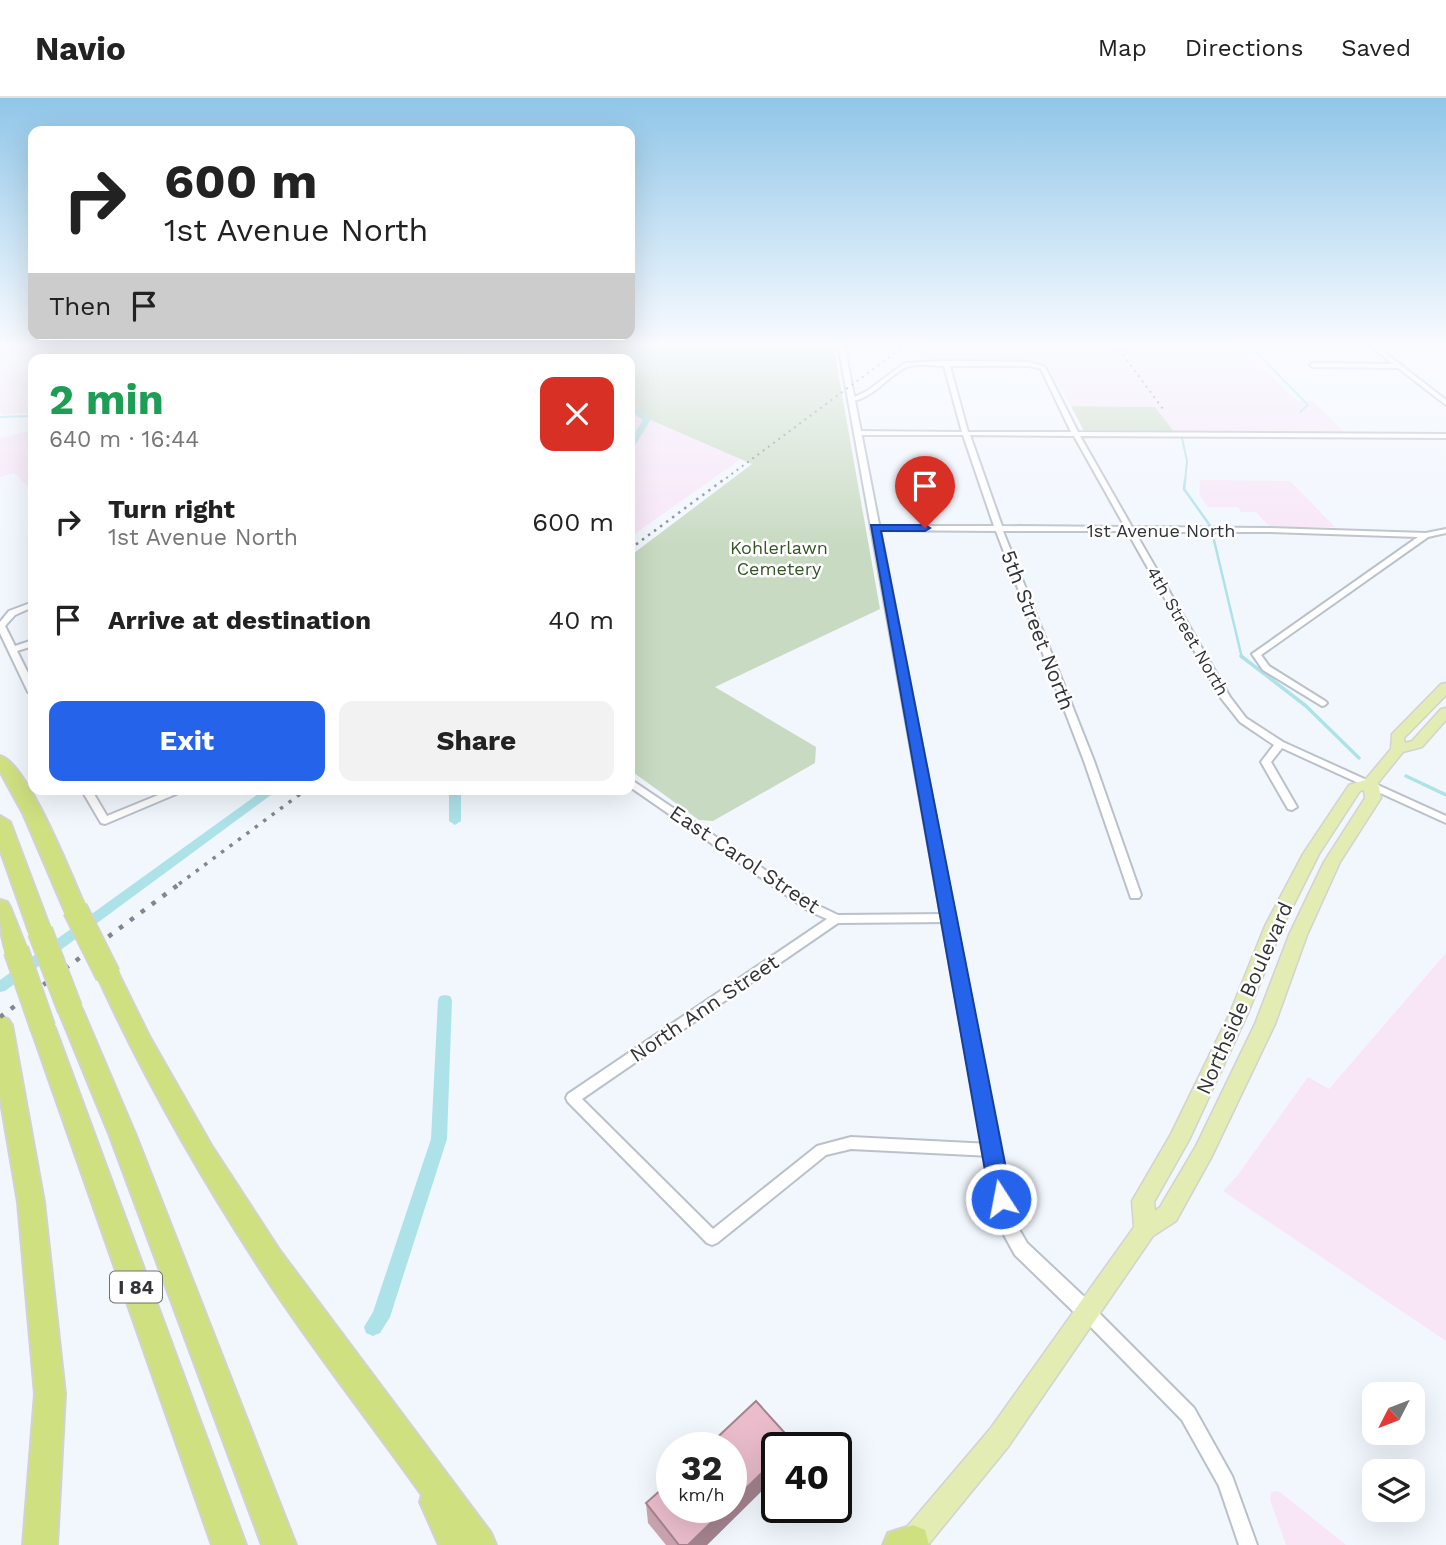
<!DOCTYPE html>
<meta charset="utf-8">
<style>
:root{--surface:#fff;--page:#f2f2f2;--text:#222;--muted:#767676;--line:#e0e0e0;--accent:#2563eb}
body{margin:0;font-family:"Work Sans",sans-serif;background:var(--page);color:var(--text);height:100vh;display:flex;flex-direction:column;font-size:26px;white-space:nowrap}
*{box-sizing:border-box;margin:0}
p{font-size:23px;color:var(--muted)}
.icon{flex:none;width:38px;height:38px;fill:none;stroke:currentColor;stroke-width:2;stroke-linecap:round;stroke-linejoin:round}
.map{position:relative;flex:1;overflow:hidden}
.panel{position:absolute;left:28px;top:256px;width:607px;height:441px;display:flex;flex-direction:column;background:var(--surface);border-radius:14px;box-shadow:0 7px 28px #0002}
.panel>*{flex:none}
.hud{position:absolute;left:28px;top:28px;width:607px;height:214px;border-radius:14px;box-shadow:0 7px 28px #0002;background:#fff;color:var(--text);overflow:hidden}
.needle{width:46px;rotate:228deg}
.tools{position:absolute;left:1362px;top:1284px;display:grid;gap:14px}
.tools a{display:grid;place-items:center;width:63px;height:63px;border-radius:14px;background:var(--surface);box-shadow:0 7px 28px #0002;font-size:35px}
.speed{position:absolute;left:656px;top:1334px;display:flex;gap:14px;font-size:35px;font-weight:700;text-align:center}
.speed>*{display:grid;place-content:center;width:91px;height:91px;border-radius:50%;background:var(--surface);box-shadow:0 7px 28px #0002;line-height:1}
.speed small{font-size:18px;font-weight:400}
.speed .limit{border:4px solid #111;border-radius:10px;background:#fff;color:#111}
.pin{position:absolute;display:grid;place-items:center;width:60px;height:60px;color:#fff;margin:-72px -30px;border-radius:50% 50% 50% 0;rotate:-45deg;box-shadow:0 0 7px #0007}
.pin .icon{rotate:45deg}
.me{position:absolute;width:77px;margin:-38px;rotate:349deg;stroke-linejoin:round;filter:drop-shadow(0 0 5px #0008)}
.turn{display:flex;align-items:center;gap:24px;height:147px;padding:0 21px;font-size:32px}
.turn .icon{width:91px;height:91px;stroke-width:2.5}
.turn b{display:block;font-size:49px;line-height:60px}
.then{display:flex;align-items:center;height:66px;padding:0 21px;background:#0003;gap:14px;font-size:26px}
.round{display:grid;place-items:center;flex:none;width:74px;height:74px;border-radius:14px;background:var(--page)}
.headline{display:flex;align-items:center;justify-content:space-between;height:119px;padding:0 21px}
h1{font-size:42px;font-weight:700;line-height:52px;color:#1e9e55}
.action{display:flex;gap:14px;margin-top:auto;padding:14px 21px}
.action a{flex:1;height:80px;border-radius:14px;background:var(--accent);color:#fff;font-size:28px;font-weight:700;line-height:80px;text-align:center}
.action a+a{background:var(--page);color:var(--text)}
ul{padding:0;list-style:none}
li{display:flex;align-items:center;gap:21px;height:98px;padding:0 21px}
li div{flex:1}
li b{display:block;font-size:26px}
li em{font-style:normal}
header{display:flex;align-items:center;gap:42px;box-sizing:border-box;height:98px;padding:0 35px;background:var(--surface);border-bottom:2px solid var(--line)}
header strong{font-size:33px}
nav{display:flex;gap:38px;margin-inline-start:auto;font-size:24px}
.map>svg:first-child{display:block}
.industrial{fill:#f8e6f7}
.green{fill:#c8dac1}
.lines{fill:none;stroke-linecap:round;stroke-linejoin:round}
.stream-far2{stroke:#ade2e9;stroke-width:2}
.stream-far1{stroke:#ade2e9;stroke-width:2.5}
.stream{stroke:#ade2e9;stroke-width:3.5}
.canal{fill:#ade2e9;fill-rule:evenodd}
.minor-casing{stroke:#bbc1ca;stroke-width:4}
.tertiary-casing{stroke:#bbc1ca;stroke-width:4}
.primary-casing{stroke:#d2d2d3;stroke-width:3}
.motorway-casing{stroke:#d2d2d3;stroke-width:4}
.minor{fill:#fff;fill-rule:evenodd}
.tertiary{fill:#fff;fill-rule:evenodd}
.primary{fill:#e2ecb3;fill-rule:evenodd}
.motorway{fill:#cfe080;fill-rule:evenodd}
.rail-far3{stroke:#83878c;stroke-width:2;stroke-dasharray:2 4.5;stroke-linecap:butt}
.rail-far2{stroke:#83878c;stroke-width:2.5;stroke-dasharray:2.5 5;stroke-linecap:butt}
.rail-far1{stroke:#83878c;stroke-width:3.5;stroke-dasharray:3.5 7;stroke-linecap:butt}
.rail{stroke:#83878c;stroke-width:4.5;stroke-dasharray:4.5 9;stroke-linecap:butt}
.motorway-bridge-casing{stroke:#d2d2d3;stroke-width:27;stroke-linecap:butt}
.motorway-bridge{stroke:#cfe080;stroke-width:24}
.wall{fill:#caa3af}
.shaded-wall{fill:#a4848f}
.building{fill:#ebbdcc;stroke:#a4848f;stroke-width:2}
.route{fill:#2563eb;stroke:#184099;stroke-width:2}
.labels{text-anchor:middle;dominant-baseline:central;stroke-width:5;stroke-linejoin:round;paint-order:stroke}
.far-street-label{font-size:18px;fill:#323438;stroke:#fff}
.far-park-label{font-size:18px;fill:#345625;stroke:#fff}
.shield{fill:#fff;stroke:#707174;stroke-width:2}
.shield-label{font-size:19px;font-weight:bold;fill:#323438}
.street-label{font-size:21px;fill:#323438;stroke:#fff}
</style>
<header>
<strong>Navio</strong>
<nav><a>Map</a><a>Directions</a><a>Saved</a></nav>
</header>
<div class="map">
<svg width="1446" height="1447" viewBox="0 0 1446 1447">
<rect width="100%" height="100%" fill="#f2f7fe"/>
<g class="industrial">
<path d="M0 246H349L343 261H33V314L3 317 0 314Z"/>
<path d="M479 246H621L620 252 561 261H470Z"/>
<path d="M932 246H1237L1297 303H1312L1347 336 1175 335 1155 309 1071 308 1048 269 1037 265 914 263Z"/>
<path d="M630 313 741 361 630 439Z"/>
<path d="M33 332V393L14 375 0 379V340Z"/>
<path d="M1200 382 1290 383 1335 429H1270L1256 414H1241L1238 409H1208L1199 396Z"/>
<path d="M1446 855V1243L1223 1093 1237 1078 1308 979 1329 991Z"/>
<path d="M1277 1393 1281 1395 1346 1447H1286L1270 1402 1271 1394Z"/>
</g>
<g class="green">
<path d="M658 246H833L880 511 715 589 816 649 815 665 713 723 699 722 630 672V458L752 366 630 313V261H561Z"/>
<path d="M1071 308 1155 309 1175 335H1085Z"/>
</g>
<g class="lines">
<g class="stream-far2">
<path d="M1248 246 1308 307 1300 314"/>
<path d="M343 261 349 246"/>
<path d="M0 319 33 318"/>
<path d="M1182 340 1187 363 1185 384"/>
</g>
<g class="stream-far1">
<path d="M1185 382 1184 391 1211 429"/>
<path d="M1213 438 1242 560"/>
</g>
<g class="stream">
<path d="M1241 558 1306 608 1359 660"/>
<path d="M1406 678 1446 697"/>
</g>
<g class="canal">
<path d="M635 246H641L633 266 630 268 629 261Z"/>
<path d="M630 308 651 321 634 349 630 351V343L643 322 630 313Z"/>
<path d="M265 691H279L5 893 0 894V882Z"/>
<path d="M449 691H461V723L455 727 449 723Z"/>
<path d="M445 897 450 898 452 902 447 1041 390 1219 380 1235 373 1238 366 1235 364 1229 373 1214 431 1041 438 902 440 898Z"/>
</g>
<defs>
<g id="minor">
<path d="M620 246H627L597 261H589Z"/>
<path d="M1368 246H1374L1446 302V307L1398 270 1313 269 1310 267 1313 265 1393 266Z"/>
<path d="M946 263 1029 264 1045 269 1078 334 1446 336V340L1080 338 1132 429 1270 430 1426 435 1446 431V435L1428 439 1261 557 1269 568 1325 603 1327 605 1325 607 1322 608 1263 572 1252 556 1418 439 1270 434H1135L1230 599 1246 620 1283 644 1446 718V725L1282 650 1271 664 1297 709 1292 712 1288 711 1261 664 1274 647 1240 624 1221 600 1127 433H1003L1094 663 1141 797 1139 800H1131L1084 663 996 433 875 432 871 430 875 428H994L963 337H857L854 335 857 333 962 334 944 268C934 268 920 265 910 268 892 272 869 307 848 302L867 293 905 265ZM950 268H1029L1041 271 1071 334H968ZM970 337 1074 338 1125 429 1002 428Z"/>
<path d="M33 504V509L15 517 5 528 15 548 33 542V548L17 553 33 585V597L28 594 0 535V524L9 513Z"/>
<path d="M630 681 817 807 838 817 950 816 954 817 956 820 954 823 950 824 838 825 582 1001 713 1131 817 1048 851 1039 991 1046 996 1048 998 1052 996 1056 991 1058 851 1051 826 1057 717 1145 712 1147 707 1145 568 1004 566 1000 568 996 827 821 809 813 630 689Z"/>
<path d="M81 691H91L107 718 173 691H188L105 726 101 725Z"/>
<path d="M1086 1205 1092 1208 1194 1310 1232 1378 1257 1447H1239L1219 1388 1182 1322 1080 1218 1078 1213 1080 1208Z"/>
</g>
<path id="tertiary" d="M838 246H844L1010 1101 1016 1126 1027 1145 1093 1207 1095 1213 1093 1219 1086 1222 1079 1219 1015 1157 999 1128 992 1101Z"/>
<path id="primary" d="M1446 585V597L1404 640 1405 645 1412 643 1441 611 1446 610V622L1422 649 1403 654 1378 685 1381 700 1340 764 1307 837 1275 926 1211 1060 1176 1123 1153 1138 1008 1349 928 1447H896L900 1437 990 1331 1134 1129 1132 1103 1171 1036 1230 915 1265 828 1303 756 1349 687 1365 682 1391 651 1392 636 1441 586ZM1364 692 1365 700 1324 764 1289 837 1255 926 1196 1048 1160 1109 1155 1113 1154 1104 1189 1042 1248 915 1283 828 1319 756 1360 693Z"/>
<g id="motorway">
<path d="M0 658C27 664 73 782 86 811L82 816H68L64 811 23 715 0 673Z"/>
<path d="M0 718 10 724 51 833 48 838H32L29 833 0 751Z"/>
<path d="M0 802 7 804 10 809 27 852 24 858H8C0 840 0 822 0 802Z"/>
<path d="M108 869 116 871 149 938 211 1047 280 1153 491 1435 496 1447H439L420 1404 422 1397C368 1321 309 1247 259 1169 198 1075 143 978 97 877L100 871Z"/>
<path d="M70 902 78 905 82 911 136 1038 296 1447H262L110 1038 58 911 62 905Z"/>
<path d="M0 918 8 921 12 927 44 1104 65 1296 57 1447H23L35 1296 18 1104 0 998Z"/>
<path d="M43 921 51 924 55 930 246 1447H212L31 930 35 924Z"/>
<path d="M913 1427 925 1432 929 1447H883L888 1435Z"/>
</g>
</defs>
<use href="#minor" class="minor-casing"/>
<use href="#tertiary" class="tertiary-casing"/>
<use href="#primary" class="primary-casing"/>
<use href="#motorway" class="motorway-casing"/>
<use href="#minor" class="minor"/>
<use href="#tertiary" class="tertiary"/>
<use href="#primary" class="primary"/>
<use href="#motorway" class="motorway"/>
<g class="rail-far3">
<path d="M1115 246 1163 311"/>
<path d="M721 384 907 246"/>
</g>
<path class="rail-far2" d="M630 451 723 382"/>
<path class="rail-far1" d="M179 786 307 691"/>
<path class="rail" d="M0 919 182 784"/>
<defs>
<g id="motorway-bridge">
<path d="M75 811 108 877"/>
<path d="M40 833 70 911"/>
<path d="M16 852 43 930"/>
</g>
</defs>
<use href="#motorway-bridge" class="motorway-bridge-casing"/>
<use href="#motorway-bridge" class="motorway-bridge"/>
</g>
<path class="wall" d="M777 1349V1378L707 1447H666L648 1425 646 1405Z"/>
<path class="shaded-wall" d="M777 1360V1378L707 1447H688L727 1409H732V1404Z"/>
<g class="building">
<path d="M756 1303 793 1344 788 1349H777V1360L732 1404V1349H707Z"/>
<path d="M672 1382V1409H727L688 1447H679L646 1405Z"/>
</g>
<linearGradient id="sky" x2="0" y2="1"><stop stop-color="#90c6e8"/><stop offset="0.55" stop-color="#f9fbff"/><stop offset="1" stop-color="#f9fbff" stop-opacity="0"/></linearGradient>
<rect width="1446" height="449" fill="url(#sky)"/>
<path class="route" d="M871 427H925L930 430 925 433H881L1012 1101 1009 1108 1001 1111 993 1108 990 1101Z"/>
<g class="labels">
<g class="far-street-label">
<text x="1161" y="432">1st Avenue North</text>
<text transform="translate(1188 533) rotate(60)">4th Street North</text>
</g>
<g class="far-park-label">
<text x="779" y="449">Kohlerlawn<tspan x="779" dy="21">Cemetery</tspan></text>
</g>
<rect class="shield" x="110" y="1173.5" width="52" height="31" rx="5"/>
<g class="shield-label">
<text x="136" y="1189">I 84</text>
</g>
<g class="street-label">
<text transform="translate(1038 532) rotate(69)">5th Street North</text>
<text transform="translate(745 761) rotate(34)">East Carol Street</text>
<text transform="translate(1244 900) rotate(-66)">Northside Boulevard</text>
<text transform="translate(704 910) rotate(-34)">North Ann Street</text>
</g>
</g>
</svg>
<div class="tools">
<a><svg class="needle" viewBox="-14 -14 28 28"><path d="M0-13l5 13h-10z" fill="#e53935"/><path d="M0 13l5-13h-10z" fill="#767676"/></svg></a>
<a><svg class="icon" aria-label="layers" viewBox="0 0 24 24"><path d="M12 4l9 5-9 5-9-5zM3 14l9 5 9-5"/></svg></a>
</div>
<div class="speed"><div>32<small>km/h</small></div><div class="limit">40</div></div>
<div class="pin" style="left:925px;top:430px;background:#d93025"><svg class="icon" aria-label="arrive" viewBox="0 0 24 24"><path d="M6 21V4h12l-3 4 3 4H6"/></svg></div>
<svg class="me" style="left:1001px;top:1101px" viewBox="-20 -20 40 40"><circle r="17" fill="#2563eb" stroke="#fff" stroke-width="3"/><path d="M0-11L8 9 0 5-8 9z" fill="#fff"/></svg>
<div class="hud">
<div class="turn"><svg class="icon" aria-label="right" viewBox="0 0 24 24"><path d="M7 20v-9h11M14 6l5 5-5 5"/></svg><div><b>600 m</b>1st Avenue North</div></div>
<div class="then">Then<svg class="icon" aria-label="arrive" viewBox="0 0 24 24"><path d="M6 21V4h12l-3 4 3 4H6"/></svg></div>
</div>
<section class="panel">
<div class="headline"><div><h1>2 min</h1><p>640 m · 16:44</p></div><a class="round" style="background:#d93025;color:#fff"><svg class="icon" aria-label="close" viewBox="0 0 24 24"><path d="M6 6l12 12M18 6L6 18"/></svg></a></div>
<ul>
<li><svg class="icon" aria-label="right" viewBox="0 0 24 24"><path d="M7 20v-9h11M14 6l5 5-5 5"/></svg><div><b>Turn right</b><p>1st Avenue North</p></div><em>600 m</em></li>
<li><svg class="icon" aria-label="arrive" viewBox="0 0 24 24"><path d="M6 21V4h12l-3 4 3 4H6"/></svg><div><b>Arrive at destination</b></div><em>40 m</em></li>
</ul>
<div class="action"><a>Exit</a><a>Share</a></div>
</section>
</div>
